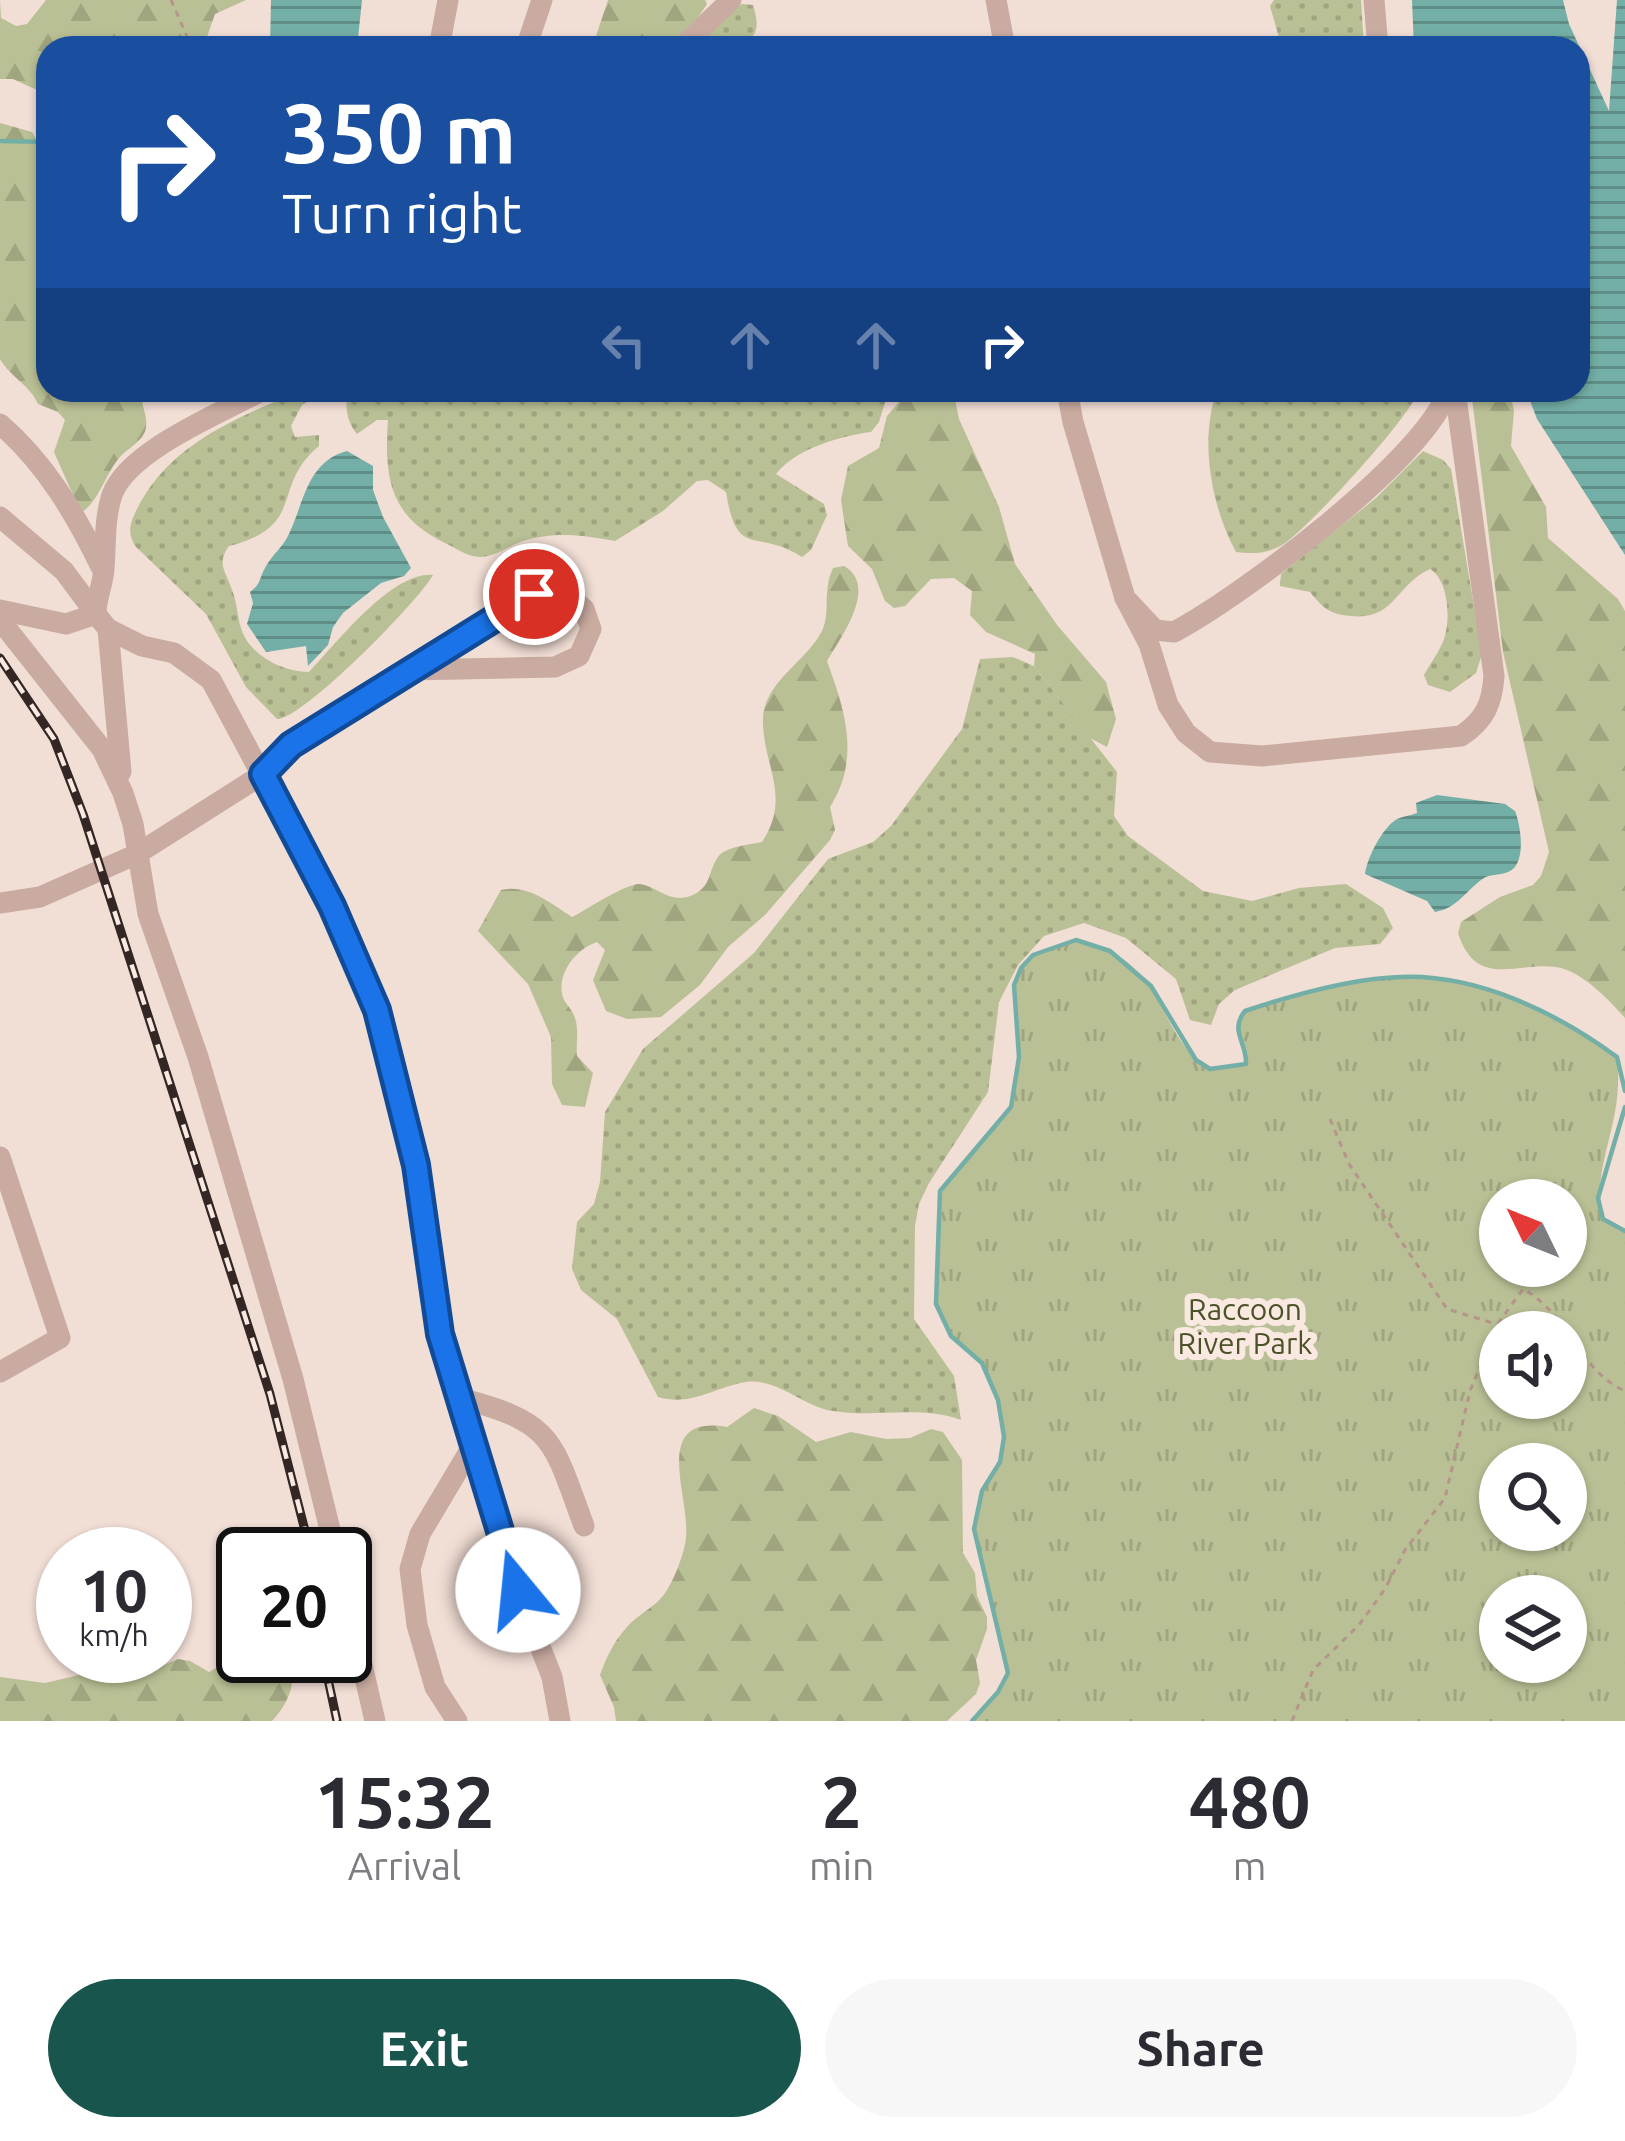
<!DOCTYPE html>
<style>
:root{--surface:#fff;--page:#f7f7f7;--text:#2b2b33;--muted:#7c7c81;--accent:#18554d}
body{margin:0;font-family:Ubuntu,sans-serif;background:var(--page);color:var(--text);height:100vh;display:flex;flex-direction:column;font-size:45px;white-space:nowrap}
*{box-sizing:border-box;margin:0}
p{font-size:39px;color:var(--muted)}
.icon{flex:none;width:66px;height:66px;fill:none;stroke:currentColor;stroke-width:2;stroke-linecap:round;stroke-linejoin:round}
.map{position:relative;height:1721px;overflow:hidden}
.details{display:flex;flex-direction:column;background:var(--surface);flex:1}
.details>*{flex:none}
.hud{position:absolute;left:36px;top:36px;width:1554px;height:366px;border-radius:36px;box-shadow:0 3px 9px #0004;background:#1a4fa0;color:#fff;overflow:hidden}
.needle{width:78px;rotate:313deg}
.fabs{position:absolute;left:1479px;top:1179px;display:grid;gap:24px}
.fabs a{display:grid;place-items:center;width:108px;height:108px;border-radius:50%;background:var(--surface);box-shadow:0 3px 9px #0004;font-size:60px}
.speed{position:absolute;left:36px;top:1527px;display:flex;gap:24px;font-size:60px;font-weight:700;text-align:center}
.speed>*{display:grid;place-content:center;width:156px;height:156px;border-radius:50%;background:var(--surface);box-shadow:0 3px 9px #0004;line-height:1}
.speed small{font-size:30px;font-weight:400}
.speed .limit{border:6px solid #111;border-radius:18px;background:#fff;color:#111}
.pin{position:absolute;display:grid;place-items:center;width:102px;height:102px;color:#fff;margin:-51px;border:6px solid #fff;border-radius:50%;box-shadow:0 3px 12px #0007}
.me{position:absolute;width:132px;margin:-66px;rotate:343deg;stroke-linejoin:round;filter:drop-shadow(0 0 9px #0008)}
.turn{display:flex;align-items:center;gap:42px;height:252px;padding:0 48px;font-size:54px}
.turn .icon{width:156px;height:156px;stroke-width:2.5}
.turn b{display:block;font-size:84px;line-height:102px}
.lanes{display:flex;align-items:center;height:114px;padding:0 48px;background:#0003;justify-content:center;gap:60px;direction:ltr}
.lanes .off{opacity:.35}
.eta{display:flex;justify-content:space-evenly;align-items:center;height:204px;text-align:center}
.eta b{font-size:72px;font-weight:700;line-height:84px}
.primary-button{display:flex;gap:24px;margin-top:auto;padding:24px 48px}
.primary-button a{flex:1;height:138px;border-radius:72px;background:var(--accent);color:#fff;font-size:48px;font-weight:700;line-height:138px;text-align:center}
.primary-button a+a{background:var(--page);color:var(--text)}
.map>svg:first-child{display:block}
.grass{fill:url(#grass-dots)}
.forest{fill:url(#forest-firs)}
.park{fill:url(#park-tufts);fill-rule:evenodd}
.water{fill:url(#water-rules)}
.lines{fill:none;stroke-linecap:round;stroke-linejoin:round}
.stream{stroke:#73afa6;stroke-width:4.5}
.path{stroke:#b5958b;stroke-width:3;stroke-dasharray:6 6;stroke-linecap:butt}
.minor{stroke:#c9aba1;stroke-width:21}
.rail-casing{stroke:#332624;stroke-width:9}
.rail{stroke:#f9e9e1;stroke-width:4.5;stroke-dasharray:14;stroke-linecap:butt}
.route-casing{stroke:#114b97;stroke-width:30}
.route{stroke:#1a73e8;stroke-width:21}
.labels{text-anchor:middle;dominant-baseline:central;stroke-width:12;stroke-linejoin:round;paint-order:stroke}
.park-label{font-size:30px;fill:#4b5227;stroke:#f9e9e1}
</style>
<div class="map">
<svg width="1625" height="1721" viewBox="0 0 1625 1721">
<defs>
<pattern id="grass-dots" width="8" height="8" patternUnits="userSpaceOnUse" patternTransform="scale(3)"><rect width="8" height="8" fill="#bac095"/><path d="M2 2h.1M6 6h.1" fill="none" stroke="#a0a580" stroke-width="1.8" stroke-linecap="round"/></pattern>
<pattern id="forest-firs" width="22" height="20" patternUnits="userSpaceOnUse" patternTransform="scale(3)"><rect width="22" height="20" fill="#bac095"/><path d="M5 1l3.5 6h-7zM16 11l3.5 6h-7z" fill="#a0a580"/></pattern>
<pattern id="park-tufts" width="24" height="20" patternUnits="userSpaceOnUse" patternTransform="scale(3)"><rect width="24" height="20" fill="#bac095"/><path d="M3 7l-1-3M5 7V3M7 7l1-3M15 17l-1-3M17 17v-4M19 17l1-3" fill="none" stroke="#a0a580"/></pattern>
<pattern id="water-rules" width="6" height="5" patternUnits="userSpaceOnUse" patternTransform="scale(3)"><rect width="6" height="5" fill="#73afa6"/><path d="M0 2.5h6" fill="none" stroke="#5f8e87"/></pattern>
</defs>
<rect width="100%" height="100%" fill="#f1ded5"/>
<g class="grass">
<path d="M1274 0H1361L1364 48H1282L1270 6Z"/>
<path d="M742 4 753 5C759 26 759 33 742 48H693L722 16Z"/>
<path d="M303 390H308L311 399 302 405 291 426 295 437 319 435V446C270 486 308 526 229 546 216 564 226 571 232 590 237 602 237 615 241 628 249 655 282 672 309 672 336 644 392 571 433 575 418 602 302 720 277 719L246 687 206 614 135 546C127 532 130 524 136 511 168 444 238 417 303 390Z"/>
<path d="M348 390H889L879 422 871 432C840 436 795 449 776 474L824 504 827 515 811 550 802 557C755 527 737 561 726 492L708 480 697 481 663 511 615 541C583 535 555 531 523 541 509 546 494 557 480 557 468 557 456 548 445 543 389 516 384 477 388 420H377L357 434C346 421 345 406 348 390Z"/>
<path d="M1217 390H1419C1412 415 1306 531 1282 545 1266 554 1253 554 1236 552 1211 506 1199 440 1217 390Z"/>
<path d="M1423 451 1443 460 1451 469 1482 654 1476 673 1450 692 1428 685 1424 675C1431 662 1444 646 1446 631 1450 612 1447 579 1430 569 1395 585 1395 621 1350 616 1329 614 1323 608 1310 592L1280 586 1281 574 1376 498Z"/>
<path d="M1013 657 1034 666 1117 772 1114 816 1128 836 1203 891 1252 901 1299 888 1346 884 1383 908 1393 928 1380 944 1335 948 1235 990 1219 1004 1211 1025 1190 1020 1176 979 1126 938 1084 923 1044 936 1018 965 999 1002 988 1092 929 1183 919 1204 915 1226 914 1319 954 1376 961 1420C920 1405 876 1418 833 1411 803 1407 779 1378 746 1382 714 1387 691 1407 658 1397L617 1319 581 1290 572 1269 577 1222 594 1204 600 1182 605 1112 643 1049 754 953 828 859 873 842 891 826 962 729 980 659Z"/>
</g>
<g class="forest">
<path d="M0 0 1 18 16 26 27 24 46 0H246L215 14 207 37 198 48H48V95L13 79H0Z"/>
<path d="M608 0H705L707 4 695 22 667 48H592Z"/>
<path d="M0 123 32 132 44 152 38 186 48 202V390H145C138 405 148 412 146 427 145 440 128 448 120 457 105 474 100 500 81 513L54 452 65 420 58 412 38 404C29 384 11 378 0 359Z"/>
<path d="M909 390H953L959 419 999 507 1015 564 1057 625 1106 682 1116 719 1107 747 1090 738 1034 666 1035 654 986 632 970 615 972 591 954 578 931 579 905 606 894 608 885 601 872 569 848 546 841 500 848 466 879 448 887 416Z"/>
<path d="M1471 390H1509L1514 410 1511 446 1546 507 1548 538 1618 599 1625 611V1018C1608 999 1582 971 1556 967 1515 962 1476 989 1458 933L1461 922 1500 897 1533 885 1541 876 1549 852 1503 652Z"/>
<path d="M844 566C879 586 841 637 827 661 845 711 861 758 830 807L835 830 830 840 765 915 728 947 700 985 661 1017 627 1019 606 1011 593 980 605 950 597 942C578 948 558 971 562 993 563 1003 572 1008 575 1018 579 1029 576 1045 577 1056L593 1073 585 1107 562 1105 552 1084 551 1037 528 984 478 931 501 890C528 884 550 903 572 917 586 910 626 883 640 884 659 887 671 905 693 895 712 886 708 871 718 857 726 846 750 845 762 842 791 799 765 768 763 725 760 683 805 664 822 631 831 612 822 592 833 568Z"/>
<path d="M754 1408 778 1416 816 1442 851 1432 886 1439 910 1438 931 1429 943 1432 962 1460 963 1553 975 1573 977 1596 987 1617V1629L976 1660 980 1683 976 1694 947 1721H616L614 1707 600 1675C606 1658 614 1641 627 1627 637 1615 652 1609 662 1597 672 1586 685 1553 686 1537 690 1496 650 1414 727 1427Z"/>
<path d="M243 1653C251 1656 272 1652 281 1659 304 1676 286 1706 272 1721H0V1677L45 1683 79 1675 114 1676 134 1665 157 1668 178 1659 190 1661 209 1672Z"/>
</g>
<path class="park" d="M1076 940C1170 959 1153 1034 1210 1069L1246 1064C1247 1042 1229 1031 1245 1011 1290 996 1354 978 1401 977 1478 974 1557 1013 1617 1057 1625 1126 1590 1163 1603 1219L1625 1231V1721H972L998 1692 1008 1673 974 1529 982 1491 1000 1462 1004 1437 998 1400 982 1363 951 1336 936 1304 940 1191 1011 1106 1019 1057 1014 985 1021 968 1033 955ZM1500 1200H1566V1266H1500ZM1500 1332H1566V1398H1500ZM1500 1464H1566V1530H1500ZM1500 1596H1566V1662H1500Z"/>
<g class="water">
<path d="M271 0H362L357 48H270Z"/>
<path d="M1412 0H1563L1569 24 1609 111 1617 0H1625V555L1537 419 1526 390H1578V48H1414Z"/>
<path d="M347 451 373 466V490L383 517 411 568 404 576 381 583 343 613 333 627 328 645 308 666 306 646 266 652 247 624 253 603 250 592C261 584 259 579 265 568 271 556 282 548 288 536 304 504 306 462 347 451Z"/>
<path d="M1437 795 1505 804 1515 811C1521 826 1527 865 1508 872 1498 876 1490 873 1481 880 1464 893 1457 908 1435 912L1427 901 1365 874C1367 858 1382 828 1397 819 1403 816 1410 816 1417 813L1416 803Z"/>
</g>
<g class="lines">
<g class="stream">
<path d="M0 141 48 142"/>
<path d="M1625 1107 1598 1198 1603 1219 1625 1231"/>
<path d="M972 1721 998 1692 1008 1673 974 1529 982 1491 1000 1462 1004 1437 998 1400 982 1363 951 1336 936 1304 940 1191 1011 1107 1019 1057 1014 985 1021 968 1033 955 1076 940 1110 951 1151 986 1196 1060 1210 1069 1246 1064C1247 1042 1229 1031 1245 1011 1290 996 1354 978 1401 977 1478 974 1557 1013 1617 1057L1625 1091"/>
</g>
<g class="path">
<path d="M171 0 192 48"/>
<path d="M1330 1119 1349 1164 1447 1309 1496 1324"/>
<path d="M1292 1721 1313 1670 1359 1625 1385 1589 1405 1550 1445 1498 1470 1391 1497 1325 1523 1289C1570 1315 1579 1371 1625 1391"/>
</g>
<g class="minor">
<path d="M996 0 1005 48"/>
<path d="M1374 0 1378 48"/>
<path d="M439 48 448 0"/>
<path d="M526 48 542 0"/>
<path d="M681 48 731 0"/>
<path d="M263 390C222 413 128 450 112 495 104 520 106 543 104 569 103 584 96 598 96 614L108 629 142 646 174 653 211 680 332 906 377 1009 416 1165 439 1334 518 1590 552 1677 560 1721"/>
<path d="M1067 390 1073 422 1125 598 1155 630 1174 632C1240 597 1426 459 1448 390"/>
<path d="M0 424C45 463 75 513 101 567"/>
<path d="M0 517 64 571 96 614 66 624 0 610"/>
<path d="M1125 598 1149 644 1168 705 1186 733 1210 752 1262 756 1461 736C1485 720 1492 704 1494 676L1455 390"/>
<path d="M0 620 102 749 123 793 133 824 148 914 198 1057 293 1379 336 1554"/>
<path d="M108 629 121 772"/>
<path d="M0 903 40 897 137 854 263 774 291 745 534 594 562 590 584 609 591 629 579 656 555 667 409 670"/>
<path d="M0 1157 60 1338 0 1372"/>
<path d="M459 1398C554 1422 552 1439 584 1526"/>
<path d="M345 1591 375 1721"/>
<path d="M457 1721 435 1687 417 1625 410 1569 420 1534 473 1445"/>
</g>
<defs>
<g id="rail">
<path d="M0 658 54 739 83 814 270 1394 311 1554"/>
<path d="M323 1656 337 1721"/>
</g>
</defs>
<use href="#rail" class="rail-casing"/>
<use href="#rail" class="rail"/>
</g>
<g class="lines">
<defs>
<path id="route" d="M518 1590 440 1334 416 1165 377 1010 332 906 263 774 291 745 534 594"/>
</defs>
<use href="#route" class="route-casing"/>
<use href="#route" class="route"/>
</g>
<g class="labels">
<g class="park-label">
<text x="1245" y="1309">Raccoon<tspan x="1245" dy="34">River Park</tspan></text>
</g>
</g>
</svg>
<div class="fabs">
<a><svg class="needle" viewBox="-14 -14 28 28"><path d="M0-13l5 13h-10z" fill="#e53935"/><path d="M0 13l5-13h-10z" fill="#7c7c81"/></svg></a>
<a><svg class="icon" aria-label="sound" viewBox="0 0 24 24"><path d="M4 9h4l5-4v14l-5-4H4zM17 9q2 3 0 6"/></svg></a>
<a><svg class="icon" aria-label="search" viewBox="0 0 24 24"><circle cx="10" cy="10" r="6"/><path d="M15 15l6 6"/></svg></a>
<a><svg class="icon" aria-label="layers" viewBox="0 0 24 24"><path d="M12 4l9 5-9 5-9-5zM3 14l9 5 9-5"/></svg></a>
</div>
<div class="speed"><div>10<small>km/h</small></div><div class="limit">20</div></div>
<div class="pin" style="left:534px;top:594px;background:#d93025"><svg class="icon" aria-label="arrive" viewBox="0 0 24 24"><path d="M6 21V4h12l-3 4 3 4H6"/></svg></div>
<svg class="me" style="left:518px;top:1590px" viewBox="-20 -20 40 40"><circle r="19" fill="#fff"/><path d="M0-13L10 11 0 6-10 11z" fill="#1a73e8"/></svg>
<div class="hud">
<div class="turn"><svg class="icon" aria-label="right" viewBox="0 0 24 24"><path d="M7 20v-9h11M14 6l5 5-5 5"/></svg><div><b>350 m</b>Turn right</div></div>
<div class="lanes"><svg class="icon off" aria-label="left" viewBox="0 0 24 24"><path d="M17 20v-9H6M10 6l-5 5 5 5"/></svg><svg class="icon off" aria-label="ahead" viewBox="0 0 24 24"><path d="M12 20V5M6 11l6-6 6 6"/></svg><svg class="icon off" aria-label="ahead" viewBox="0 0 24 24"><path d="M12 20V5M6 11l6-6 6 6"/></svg><svg class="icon" aria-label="right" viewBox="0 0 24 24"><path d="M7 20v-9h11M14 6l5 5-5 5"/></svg></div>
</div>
</div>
<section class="details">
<div class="eta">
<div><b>15:32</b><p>Arrival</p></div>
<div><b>2</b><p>min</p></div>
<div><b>480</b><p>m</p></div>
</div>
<div class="primary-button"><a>Exit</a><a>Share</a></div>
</section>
